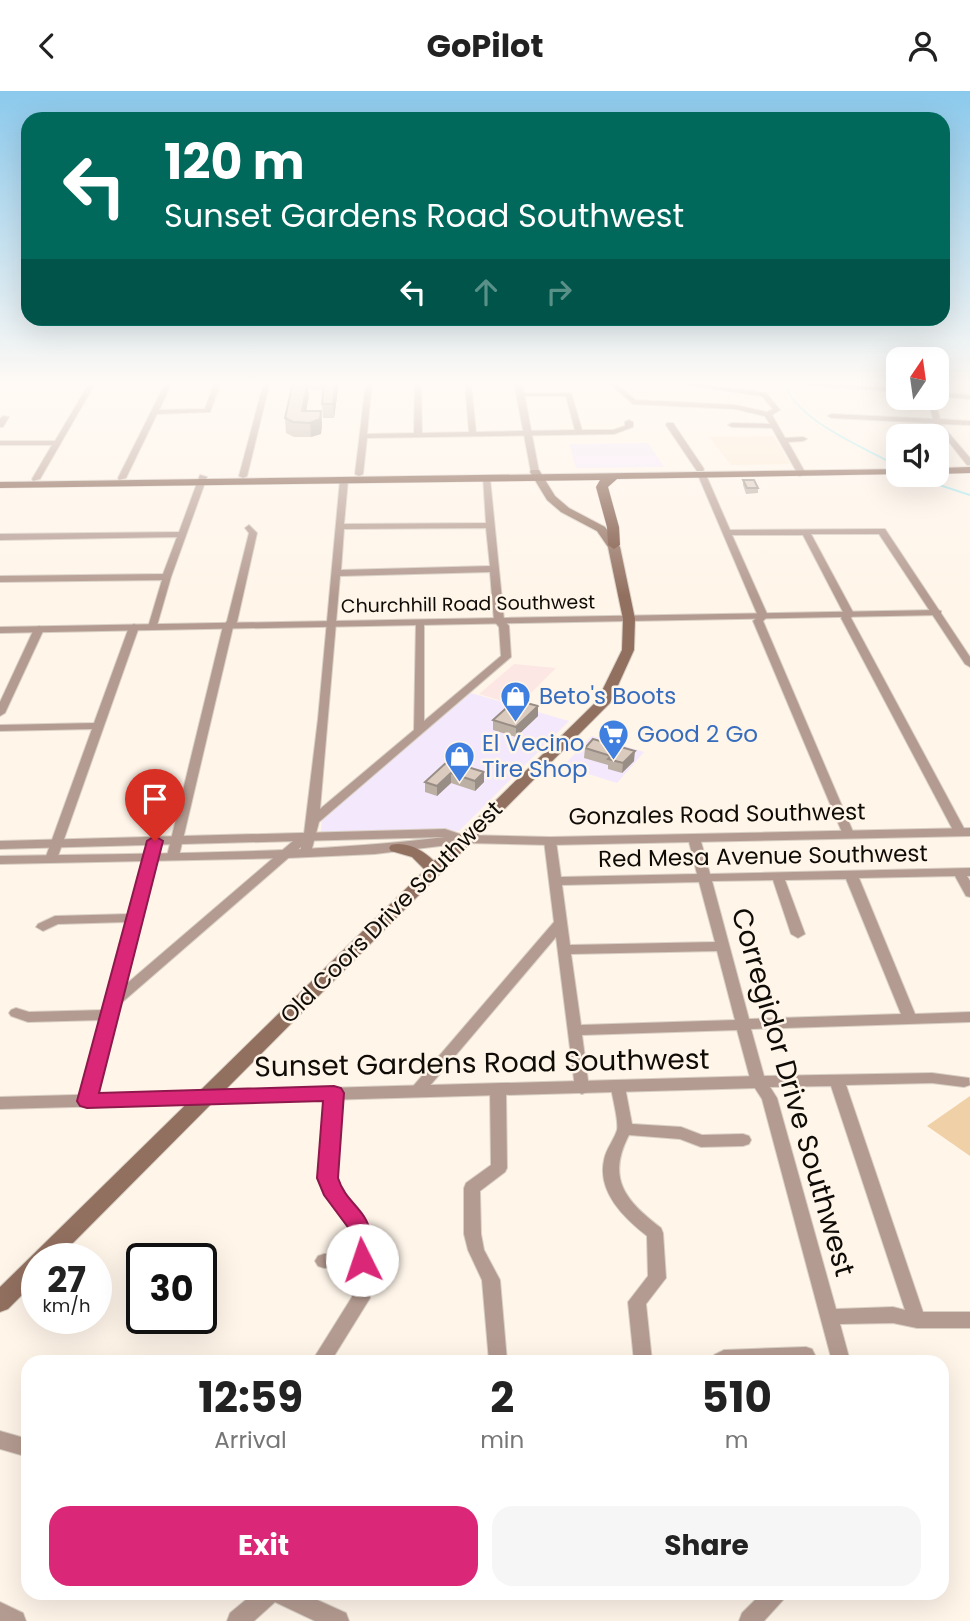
<!DOCTYPE html>
<style>
:root{--surface:#fff;--page:#f6f6f6;--text:#222;--muted:#767676;--accent:#db2777}
body{margin:0;font-family:Poppins,sans-serif;background:var(--page);color:var(--text);height:100vh;display:flex;flex-direction:column;font-size:26px;white-space:nowrap}
*{box-sizing:border-box;margin:0}
p{font-size:23px;color:var(--muted)}
.icon{flex:none;width:38px;height:38px;fill:none;stroke:currentColor;stroke-width:2;stroke-linecap:round;stroke-linejoin:round}
.map{position:relative;flex:1;overflow:hidden}
.side{position:absolute;left:21px;top:1264px;width:928px;height:245px;display:flex;flex-direction:column;background:var(--surface);border-radius:21px;box-shadow:0 7px 28px #0002}
.side>*{flex:none}
.top-card{position:absolute;left:21px;top:21px;width:929px;height:214px;border-radius:21px;box-shadow:0 7px 28px #0002;background:#00695c;color:#fff;overflow:hidden}
.needle{width:46px;rotate:13deg}
.controls{position:absolute;left:886px;top:256px;display:grid;gap:14px}
.controls a{display:grid;place-items:center;width:63px;height:63px;border-radius:14px;background:var(--surface);box-shadow:0 7px 28px #0002;font-size:35px}
.speed{position:absolute;left:21px;top:1152px;display:flex;gap:14px;font-size:35px;font-weight:700;text-align:center}
.speed>*{display:grid;place-content:center;width:91px;height:91px;border-radius:50%;background:var(--surface);box-shadow:0 7px 28px #0002;line-height:1}
.speed small{font-size:18px;font-weight:400}
.speed .limit{border:4px solid #111;border-radius:10px;background:#fff;color:#111}
.pin{position:absolute;display:grid;place-items:center;width:60px;height:60px;color:#fff;margin:-72px -30px;border-radius:50% 50% 50% 0;rotate:-45deg;box-shadow:0 0 7px #0007}
.pin .icon{rotate:45deg}
.me{position:absolute;width:77px;margin:-38px;rotate:356deg;stroke-linejoin:round;filter:drop-shadow(0 0 5px #0008)}
.turn{display:flex;align-items:center;gap:24px;height:147px;padding:0 28px;font-size:32px}
.turn .icon{width:91px;height:91px;stroke-width:2.5}
.turn b{display:block;font-size:49px;line-height:60px}
.lanes{display:flex;align-items:center;height:66px;padding:0 28px;background:#0003;justify-content:center;gap:35px;direction:ltr}
.lanes .off{opacity:.35}
.eta{display:flex;justify-content:space-evenly;align-items:center;height:119px;text-align:center}
.eta b{font-size:42px;font-weight:700;line-height:49px}
.primary-button{display:flex;gap:14px;margin-top:auto;padding:14px 28px}
.primary-button a{flex:1;height:80px;border-radius:21px;background:var(--accent);color:#fff;font-size:28px;font-weight:700;line-height:80px;text-align:center}
.primary-button a+a{background:var(--page);color:var(--text)}
header{display:flex;justify-content:space-between;align-items:center;height:91px;padding:0 28px;background:var(--surface);font-size:32px;font-weight:700}
.map>svg:first-child{display:block}
.commercial{fill:#f4e8fc}
.industrial{fill:#fde7e4}
.built{fill:#fcebd5}
.green{fill:#f0d1a7}
.lines{fill:none;stroke-linecap:round;stroke-linejoin:round}
.stream{stroke:#a1e9f3;stroke-width:2}
.minor-casing{stroke:#d9d0c5;stroke-width:2}
.tertiary-casing{stroke:#d9d0c5;stroke-width:2}
.secondary-casing{stroke:#d9d0c5;stroke-width:2}
.primary-casing{stroke:#d9d0c5;stroke-width:1}
.minor{fill:#b49b91;fill-rule:evenodd}
.tertiary{fill:#b49b91;fill-rule:evenodd}
.secondary{fill:#927060;fill-rule:evenodd}
.primary{fill:#79503e;fill-rule:evenodd}
.wall{fill:#bcafa4}
.shaded-wall{fill:#998e86}
.building{fill:#dbcbbf;stroke:#998e86;stroke-width:2}
.route{fill:#db2777;stroke:#8e194d;stroke-width:2}
.labels{text-anchor:middle;dominant-baseline:central;stroke-width:5;stroke-linejoin:round;paint-order:stroke}
.far-street-label{font-size:19px;fill:#0f0c07;stroke:#fff5e9}
.shop-label{font-size:23px;fill:#366cbe;stroke:#fff5e9;text-anchor:start}
.street-label{font-size:23px;fill:#0f0c07;stroke:#fff5e9}
.near-street-label{font-size:28px;fill:#0f0c07;stroke:#fff5e9}
</style>
<header><svg class="icon" aria-label="back" viewBox="0 0 24 24"><path d="M15 5l-7 7 7 7"/></svg>GoPilot<svg class="icon" aria-label="person" viewBox="0 0 24 24"><circle cx="12" cy="8" r="4"/><path d="M4 21q1-7 8-7t8 7"/></svg></header>
<div class="map">
<svg width="970" height="1530" viewBox="0 0 970 1530">
<rect width="100%" height="100%" fill="#fff5e9"/>
<g class="commercial">
<path d="M648 352 664 376 576 377 569 353Z"/>
<path d="M471 602 569 630 459 740 321 742 322 727Z"/>
<path d="M592 645 644 661 617 692 563 675Z"/>
</g>
<path class="industrial" d="M514 573 556 577 518 615 479 603Z"/>
<path class="built" d="M773 345 790 373 731 374 709 346Z"/>
<path class="green" d="M970 1005V1065L927 1035Z"/>
<g class="lines">
<g class="stream">
<path d="M784 291C794 327 856 353 888 370"/>
<path d="M915 386 970 404"/>
</g>
<defs>
<g id="minor">
<path d="M90 291H96L40 388 33 390 32 388 52 354H0V350H55Z"/>
<path d="M166 291H172L159 319 205 318 215 291H221L210 321 157 323 126 387 119 389 118 387Z"/>
<path d="M264 291H270L247 385 243 387 239 385Z"/>
<path d="M366 291H372L367 343 414 342 415 291H421L422 342 469 341 465 291H471L476 341 575 339 566 305H518V303L520 302H571L582 339H613L625 335V331L629 329 633 331V336L614 343 367 347 363 383 359 385 355 383Z"/>
<path d="M608 291H615L635 309 735 314 767 321 773 318 762 305 667 291H683L766 302 780 319 772 324 785 347 803 346 807 348 803 350 788 351 806 383 799 385 772 337 732 336 728 334 732 332 770 333 765 325 735 318 633 313Z"/>
<path d="M806 291 898 297V301L808 294 806 293Z"/>
<path d="M936 301 970 304V308L936 305Z"/>
<path d="M928 306H934L940 328 970 330V334L941 333 970 367V374H967L934 332 832 327 828 325 832 323 933 328Z"/>
<path d="M3 325 9 326 3 336H0V328Z"/>
<path d="M667 332H673L704 378 703 380H697L666 334Z"/>
<path d="M699 382 706 384 730 439 885 438 970 566V576L965 573 879 443H811L854 523 851 527 966 741 964 744H956L954 741 841 527 844 523 803 444H732L768 525 763 530 854 743 848 747 844 746 753 530 758 525 698 384Z"/>
<path d="M200 384 207 386 171 486 156 538H150L148 536 162 489 0 491V485L163 483 177 446 0 449V443L179 441Z"/>
<path d="M483 385 490 387 504 529 509 535 511 566 319 731 310 765H302L300 762 301 756 119 914 95 1010 92 1014 87 1016 82 1014 79 1010 101 929 28 931 11 925 9 922 11 919 16 917 29 921 104 919 127 831 58 833 43 840 36 836 38 833 55 825 129 823 149 750 155 746 159 747 161 750 142 825 143 827 141 830 124 895 300 744 304 743 318 628 340 389 344 387 348 389 344 433 486 432ZM486 437 490 475 341 479 344 438ZM490 481 494 530 499 536 501 565 424 630V532L419 529 416 530 414 639 320 718 340 485Z"/>
<path d="M249 434 257 442 237 531 233 536 179 765 173 769 167 765 223 535 227 530 249 442 245 437Z"/>
<path d="M134 533 139 536 57 768 55 771H47L45 768 92 638 0 640V634L94 632 129 536Z"/>
<path d="M39 535 44 538 5 622 0 625V611L34 538Z"/>
<path d="M694 743 700 747 710 783 970 777V785H967L970 790V806L966 805 955 785 859 787 915 923 970 921V931L751 938 764 985 932 982 969 987 970 994 964 996 932 992 846 994 923 1221H970V1237H917L893 1232 840 1233 850 1270H832L762 1008 751 991 737 939 582 944 589 997 587 1001 582 1003 577 1001 575 997 556 846 422 1004 417 1006 412 1004 409 1000 554 831 544 750 546 747 550 746 556 750 561 786 697 783 688 747ZM846 788 901 923 749 928 712 790 773 789 791 843 798 847 805 843 785 789ZM699 791 715 851 570 854 562 794ZM717 860 735 929 581 934 571 863ZM831 995 905 1219 893 1216 836 1218 777 1007 770 996Z"/>
<path d="M618 990 623 992 625 996 632 1033 681 1036 702 1044 743 1043 749 1045 751 1049 749 1053 743 1055 701 1056 680 1048 629 1044C606 1088 626 1110 661 1137L663 1142 666 1187 646 1213 652 1270H634L628 1211 648 1185 647 1145C624 1127 597 1101 604 1069 606 1058 614 1049 617 1039 619 1030 612 1006 611 996L613 992Z"/>
<path d="M498 993 503 995 506 999 507 1077 505 1081 480 1100 481 1143 484 1159 500 1189 507 1270H489L482 1189 468 1159 464 1143V1097L466 1092 491 1074 490 999 493 995Z"/>
<path d="M334 996 339 998 342 1002 336 1087 338 1096 369 1137 370 1207 331 1270H312L352 1206V1176L324 1177 318 1175 315 1170 318 1165 324 1163 353 1162V1139L325 1103 320 1087 326 1002 329 998Z"/>
<path d="M806 1256 812 1258 815 1264 812 1270H711L714 1264 724 1259Z"/>
<path d="M0 1340 28 1348V1366L0 1358Z"/>
<path d="M254 1502H302L346 1522 349 1530H315L275 1511 254 1530H227L230 1522Z"/>
<path d="M762 1502H786L783 1509 764 1530H739L742 1522Z"/>
<path d="M0 1511 23 1522 26 1530H0Z"/>
</g>
<g id="tertiary">
<path d="M514 291H522L539 381 535 384 531 381Z"/>
<path d="M937 519 941 520V524L0 542V536Z"/>
<path d="M970 737V745L550 754 465 752 375 763 288 767 0 773V765C148 762 297 764 445 746L0 758V750L445 738 463 744 550 746Z"/>
<path d="M758 985 764 987 767 991 764 995 758 997 0 1018V1006Z"/>
</g>
<path id="secondary" d="M531 379H539L555 405 569 417 605 436 620 456 635 528 634 559 610 612 58 1167H37V1189L8 1218 0 1221V1196L425 779 412 766 391 760 389 757 391 754C407 750 424 760 434 770L597 610 622 559 623 528 608 456 597 440 561 421 547 409 530 381Z"/>
<g id="primary">
<path d="M970 376V382L936 383V377Z"/>
<path d="M898 378V383H902L617 388 608 396 619 436 620 454 614 458 608 454 607 436 596 396 600 389 0 397V391Z"/>
</g>
</defs>
<use href="#minor" class="minor-casing"/>
<use href="#tertiary" class="tertiary-casing"/>
<use href="#secondary" class="secondary-casing"/>
<use href="#primary" class="primary-casing"/>
<use href="#minor" class="minor"/>
<use href="#tertiary" class="tertiary"/>
<use href="#secondary" class="secondary"/>
<use href="#primary" class="primary"/>
</g>
<g class="wall">
<path d="M310 291H339L334 327H323L322 313 324 299H311Z"/>
<path d="M309 305 306 320H321L322 334 321 343 311 346H294L286 342 285 327Z"/>
<path d="M743 389 758 397V402L746 403 743 394Z"/>
<path d="M538 615V625L516 646 493 639V629Z"/>
<path d="M585 657 634 670 622 682 608 678V674L584 667Z"/>
<path d="M448 670 484 691 475 700 451 692 437 705 425 701V691Z"/>
</g>
<g class="shaded-wall">
<path d="M308 291 309 305 304 331 302 320Z"/>
<path d="M336 291H339L334 327 333 313Z"/>
<path d="M321 320 322 334 321 343 311 346 310 332Z"/>
<path d="M538 615V625L516 646V636Z"/>
<path d="M635 660 634 670 622 682 623 672Z"/>
<path d="M484 681V691L475 700V690Z"/>
<path d="M451 682V692L437 705V695Z"/>
</g>
<g class="building">
<path d="M293 291H308L302 320H321L320 328 310 332 293 331 285 327Z"/>
<path d="M324 291H336L333 313H322Z"/>
<path d="M743 389H754L758 397H747Z"/>
<path d="M515 609 538 615 516 636 493 629Z"/>
<path d="M593 648 635 660 623 672 608 668 611 665 585 657Z"/>
<path d="M448 670 484 681 475 690 451 682 437 695 425 691Z"/>
</g>
<linearGradient id="sky" x2="0" y2="1"><stop stop-color="#8bc9ec"/><stop offset="0.58" stop-color="#fffaf5"/><stop offset="1" stop-color="#fffaf5" stop-opacity="0"/></linearGradient>
<rect width="970" height="505" fill="url(#sky)"/>
<path class="route" d="M155 745 163 750 99 1002 334 995 341 997 344 1002 338 1087C347 1116 371 1117 372 1154 373 1162 373 1168 370 1176L362 1178 354 1176 351 1169 350 1139 324 1104 317 1087 323 1010 87 1017 80 1015 77 1010 147 750Z"/>
<defs>
<symbol id="shop-pin" viewBox="-11 -11 22 30"><path d="M0 17L-7.5 6A9.5 9.5 0 1 1 7.5 6Z" fill="#3f7fe0" stroke="#fff5e9"/><path d="M-5-2.5h2.3a2.7 3.5 0 0 1 5.4 0H5L5.5 6h-11ZM-1.5-2.5h3a1.5 2.3 0 0 0-3 0Z" fill="#fff"/></symbol>
<symbol id="supermarket-pin" viewBox="-11 -11 22 30"><path d="M0 17L-7.5 6A9.5 9.5 0 1 1 7.5 6Z" fill="#3f7fe0" stroke="#fff5e9"/><path d="M-6-5.5h2.5l.6 2H6L4.5 2H-2.5L-4.4-4H-6ZM-1.5 3.2a1.3 1.3 0 1 0 .1 0ZM3 3.2a1.3 1.3 0 1 0 .1 0Z" fill="#fff"/></symbol>
</defs>
<g fill-rule="evenodd">
<use href="#shop-pin" x="498" y="588" width="35" height="47"/>
<use href="#supermarket-pin" x="596" y="626" width="35" height="47"/>
<use href="#shop-pin" x="442" y="648" width="35" height="47"/>
</g>
<g class="labels">
<g class="far-street-label">
<text transform="translate(468 513) rotate(-1)">Churchhill Road Southwest</text>
</g>
<g class="shop-label">
<text x="539" y="605">Beto's Boots</text>
<text x="637" y="643">Good 2 Go</text>
<text x="482" y="652">El Vecino<tspan x="482" dy="26">Tire Shop</tspan></text>
</g>
<g class="street-label">
<text transform="translate(717 723) rotate(-1)">Gonzales Road Southwest</text>
<text transform="translate(763 765) rotate(-1)">Red Mesa Avenue Southwest</text>
<text transform="translate(391 821) rotate(-45)">Old Coors Drive Southwest</text>
</g>
<g class="near-street-label">
<text transform="translate(482 972) rotate(-1)">Sunset Gardens Road Southwest</text>
<text transform="translate(793 1001) rotate(74)">Corregidor Drive Southwest</text>
</g>
</g>
</svg>
<div class="controls">
<a><svg class="needle" viewBox="-14 -14 28 28"><path d="M0-13l5 13h-10z" fill="#e53935"/><path d="M0 13l5-13h-10z" fill="#767676"/></svg></a>
<a><svg class="icon" aria-label="sound" viewBox="0 0 24 24"><path d="M4 9h4l5-4v14l-5-4H4zM17 9q2 3 0 6"/></svg></a>
</div>
<div class="speed"><div>27<small>km/h</small></div><div class="limit">30</div></div>
<div class="pin" style="left:155px;top:750px;background:#d93025"><svg class="icon" aria-label="arrive" viewBox="0 0 24 24"><path d="M6 21V4h12l-3 4 3 4H6"/></svg></div>
<svg class="me" style="left:362px;top:1169px" viewBox="-20 -20 40 40"><circle r="19" fill="#fff"/><path d="M0-13L10 11 0 6-10 11z" fill="#db2777"/></svg>
<div class="top-card">
<div class="turn"><svg class="icon" aria-label="left" viewBox="0 0 24 24"><path d="M17 20v-9H6M10 6l-5 5 5 5"/></svg><div><b>120 m</b>Sunset Gardens Road Southwest</div></div>
<div class="lanes"><svg class="icon" aria-label="left" viewBox="0 0 24 24"><path d="M17 20v-9H6M10 6l-5 5 5 5"/></svg><svg class="icon off" aria-label="ahead" viewBox="0 0 24 24"><path d="M12 20V5M6 11l6-6 6 6"/></svg><svg class="icon off" aria-label="right" viewBox="0 0 24 24"><path d="M7 20v-9h11M14 6l5 5-5 5"/></svg></div>
</div>
<section class="side">
<div class="eta">
<div><b>12:59</b><p>Arrival</p></div>
<div><b>2</b><p>min</p></div>
<div><b>510</b><p>m</p></div>
</div>
<div class="primary-button"><a>Exit</a><a>Share</a></div>
</section>
</div>
